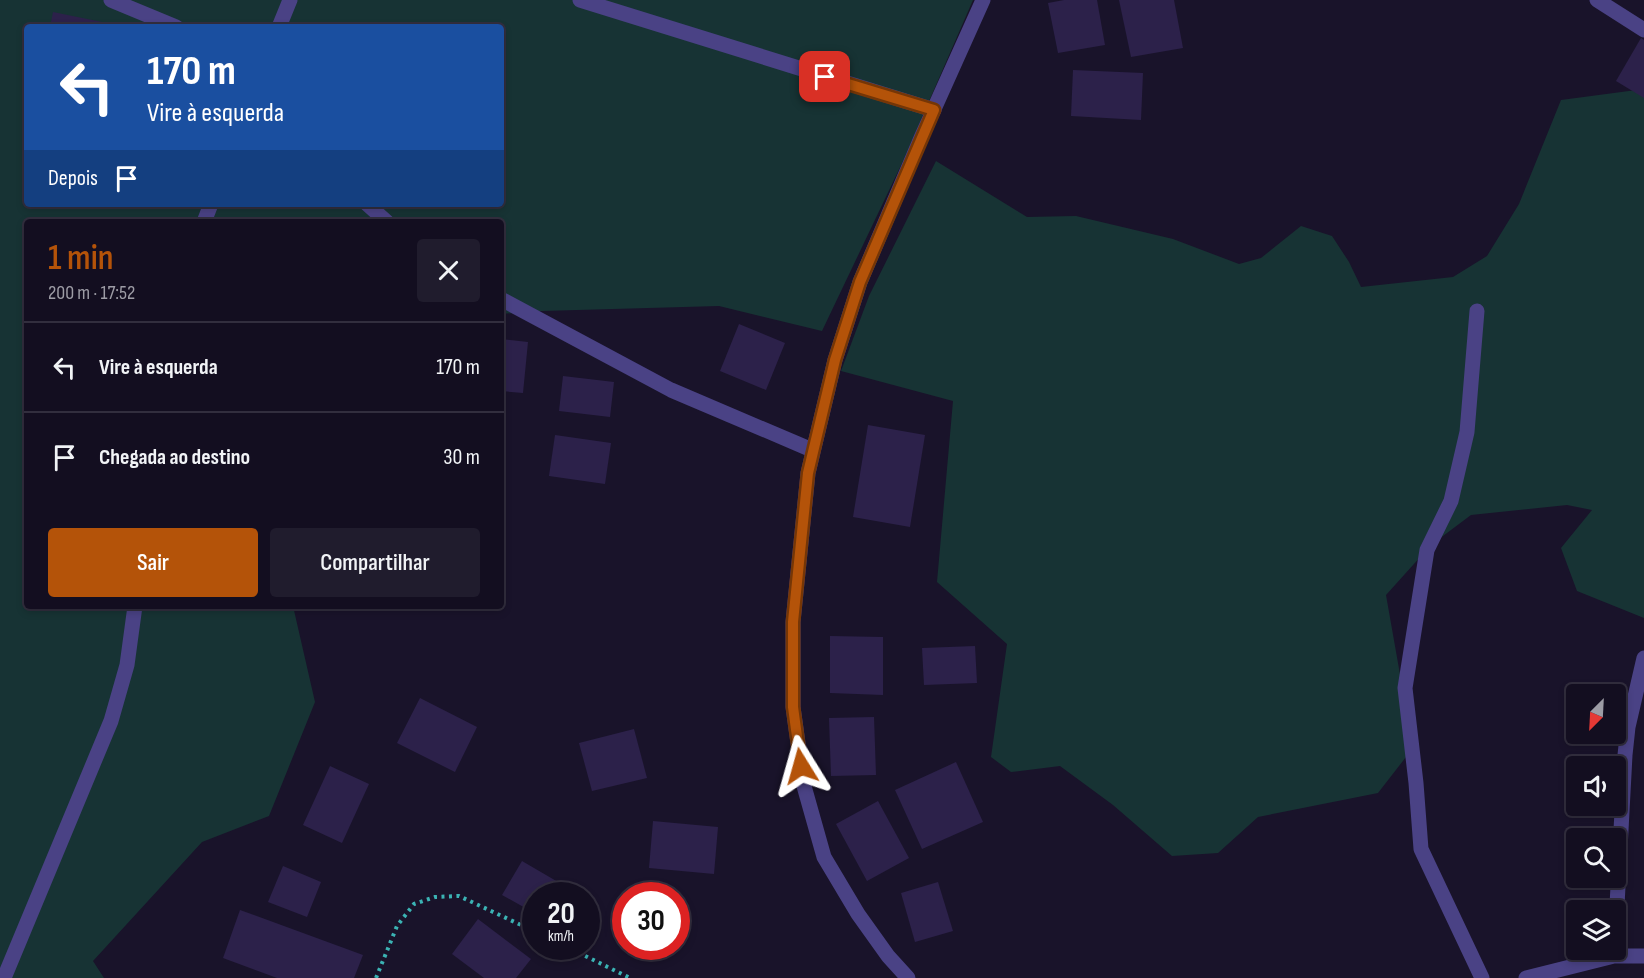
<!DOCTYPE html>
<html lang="pt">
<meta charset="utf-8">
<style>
:root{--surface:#130e20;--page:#201c2d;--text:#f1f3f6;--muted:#9d9ca5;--line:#322e3e;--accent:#b45309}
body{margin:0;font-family:"Sofia Sans Condensed",sans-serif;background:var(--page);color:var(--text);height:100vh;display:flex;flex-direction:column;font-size:22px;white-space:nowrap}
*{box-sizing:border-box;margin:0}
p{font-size:20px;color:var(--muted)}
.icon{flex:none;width:33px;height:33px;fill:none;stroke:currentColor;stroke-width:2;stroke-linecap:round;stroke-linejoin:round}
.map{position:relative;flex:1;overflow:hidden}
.panel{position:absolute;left:24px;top:219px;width:480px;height:390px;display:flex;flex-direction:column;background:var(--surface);border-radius:6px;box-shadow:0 3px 9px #0003,0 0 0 2px var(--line)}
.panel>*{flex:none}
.hud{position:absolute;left:24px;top:24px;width:480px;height:183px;border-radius:6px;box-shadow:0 3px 9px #0003,0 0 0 2px var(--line);background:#1a4fa0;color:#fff;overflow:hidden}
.needle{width:39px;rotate:204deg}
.buttons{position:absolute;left:1566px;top:684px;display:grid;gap:12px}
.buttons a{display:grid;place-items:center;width:60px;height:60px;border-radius:6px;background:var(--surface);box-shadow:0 3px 9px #0003,0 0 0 2px var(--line);font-size:30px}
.speed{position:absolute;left:522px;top:882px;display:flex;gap:12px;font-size:30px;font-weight:700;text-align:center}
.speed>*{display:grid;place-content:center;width:78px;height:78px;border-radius:50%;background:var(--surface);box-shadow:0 3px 9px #0003,0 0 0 2px var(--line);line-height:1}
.speed small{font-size:15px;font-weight:400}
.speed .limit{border:9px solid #d22;background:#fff;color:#111}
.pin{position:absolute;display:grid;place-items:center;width:51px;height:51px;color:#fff;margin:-26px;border-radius:12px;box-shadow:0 3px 9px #0006}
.me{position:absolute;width:66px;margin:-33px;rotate:352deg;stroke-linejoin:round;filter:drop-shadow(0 0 4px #0008)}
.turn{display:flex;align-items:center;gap:21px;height:126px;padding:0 24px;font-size:27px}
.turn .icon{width:78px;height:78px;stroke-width:2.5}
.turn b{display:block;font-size:42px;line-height:51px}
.then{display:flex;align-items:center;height:57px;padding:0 24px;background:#0003;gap:12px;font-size:22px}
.round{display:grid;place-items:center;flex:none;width:63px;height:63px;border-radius:6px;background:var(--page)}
.headline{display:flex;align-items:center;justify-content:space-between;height:102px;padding:0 24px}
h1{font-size:36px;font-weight:600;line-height:45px;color:var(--accent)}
.cta{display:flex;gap:12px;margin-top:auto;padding:12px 24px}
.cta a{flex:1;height:69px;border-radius:6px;background:var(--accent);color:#fff;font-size:24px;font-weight:600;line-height:69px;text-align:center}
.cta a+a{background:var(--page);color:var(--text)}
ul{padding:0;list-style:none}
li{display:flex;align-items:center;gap:18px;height:90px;padding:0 24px;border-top:2px solid var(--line)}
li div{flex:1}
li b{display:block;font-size:22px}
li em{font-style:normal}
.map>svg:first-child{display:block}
.green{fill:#173334;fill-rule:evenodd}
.building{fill:#2c214a}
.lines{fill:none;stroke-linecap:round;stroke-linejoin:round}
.path{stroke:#3bb3b4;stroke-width:4;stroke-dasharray:3 4.5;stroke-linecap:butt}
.street{stroke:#4a4285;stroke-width:15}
.route-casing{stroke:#753606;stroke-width:15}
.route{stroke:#b45309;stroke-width:10}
</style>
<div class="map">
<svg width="1644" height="978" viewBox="0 0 1644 978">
<rect width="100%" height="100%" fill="#19132a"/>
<g class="green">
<path d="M0 0H973L903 161 822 331 719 306 542 311 501 314V222H27V606H293L315 702 269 816 202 842 93 961 104 978H0ZM27 27H501V204H27Z"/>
<path d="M1644 89V618L1577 591 1561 548 1592 510 1567 505 1471 515 1431 545 1386 595 1413 748 1378 793 1258 817 1218 853 1172 856 1113 805 1060 766 1011 772 991 757 1007 644 937 582 953 401 841 371 869 296 936 161 1027 217 1076 216 1173 239 1239 264 1261 258 1301 226 1332 236 1349 262 1361 287 1453 277 1487 256 1519 204 1561 100Z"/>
</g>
<g class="building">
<path d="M1064 0H1097L1105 45 1058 53 1048 3Z"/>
<path d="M1119 0H1174L1183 48 1131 57Z"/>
<path d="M53 12 107 23 106 27H50Z"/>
<path d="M1641 38 1644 40V98L1616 81Z"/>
<path d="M1073 70 1143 73 1141 120 1071 116Z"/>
<path d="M739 324 785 343 766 390 720 371Z"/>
<path d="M501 339 528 342 523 393 501 391Z"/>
<path d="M563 376 614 382 610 417 559 411Z"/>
<path d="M868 425 925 435 910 527 853 517Z"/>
<path d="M555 435 611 443 605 484 549 476Z"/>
<path d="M830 636 883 637V695L830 693Z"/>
<path d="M975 646 977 683 924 685 922 648Z"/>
<path d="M420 698 477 727 455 772 397 743Z"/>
<path d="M874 717 876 775 831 776 829 718Z"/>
<path d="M634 729 647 778 592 791 579 743Z"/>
<path d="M956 762 983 822 922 849 895 790Z"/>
<path d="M330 766 369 784 342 843 303 825Z"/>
<path d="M878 801 909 858 867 881 836 824Z"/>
<path d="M653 821 718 827 714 874 649 868Z"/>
<path d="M522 861 558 882 551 896H536V914L502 895Z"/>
<path d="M283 866 321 882 307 917 268 902Z"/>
<path d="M938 882 953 931 915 942 901 893Z"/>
<path d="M240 910 363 955 354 978H277L223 958Z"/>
<path d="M478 919 531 959 516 978H484L452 954Z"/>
</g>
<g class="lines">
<g class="path">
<path d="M565 946 630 978"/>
<path d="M376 978 397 926 414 904 435 897 459 896 536 932"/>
</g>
<g class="street">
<path d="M111 0 176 27"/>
<path d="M580 0 934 110"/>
<path d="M1597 0 1644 30"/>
<path d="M279 27 290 0"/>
<path d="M367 204 387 222"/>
<path d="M204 222 211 204"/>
<path d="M501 299 671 390 812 450"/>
<path d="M1477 311 1467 432 1451 501 1427 550 1405 688 1416 783 1421 849 1482 978"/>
<path d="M1616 924 1625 755 1628 727 1644 658"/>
<path d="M4 978 111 721 127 665 135 606"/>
<path d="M908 978 888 956 858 914 824 857 804 786 793 707V622L808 473 835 360 860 282 921 138 983 0"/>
<path d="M1526 978 1614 956H1644"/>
</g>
</g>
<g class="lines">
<defs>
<path id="route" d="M801 766 793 707V622L808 473 835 360 860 282 934 110 825 77"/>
</defs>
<use href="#route" class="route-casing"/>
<use href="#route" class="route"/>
</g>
</svg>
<div class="buttons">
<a><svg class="needle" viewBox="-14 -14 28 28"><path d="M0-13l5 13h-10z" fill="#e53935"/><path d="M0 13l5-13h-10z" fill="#9d9ca5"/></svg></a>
<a><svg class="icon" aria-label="sound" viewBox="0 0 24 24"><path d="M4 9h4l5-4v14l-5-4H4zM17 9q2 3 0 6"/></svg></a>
<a><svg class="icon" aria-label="search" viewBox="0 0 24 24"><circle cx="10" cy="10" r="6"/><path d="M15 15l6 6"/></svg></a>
<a><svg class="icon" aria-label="layers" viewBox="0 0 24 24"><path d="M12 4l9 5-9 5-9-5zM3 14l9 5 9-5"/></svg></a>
</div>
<div class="speed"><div>20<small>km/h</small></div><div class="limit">30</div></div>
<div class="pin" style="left:825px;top:77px;background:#d93025"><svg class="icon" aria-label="arrive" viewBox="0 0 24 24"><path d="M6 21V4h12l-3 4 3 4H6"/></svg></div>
<svg class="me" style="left:801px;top:766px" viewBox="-20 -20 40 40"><path d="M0-17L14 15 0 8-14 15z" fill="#b45309" stroke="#fff" stroke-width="4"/></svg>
<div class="hud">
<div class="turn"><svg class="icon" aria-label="left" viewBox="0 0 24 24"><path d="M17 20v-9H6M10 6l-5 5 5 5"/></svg><div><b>170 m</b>Vire à esquerda</div></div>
<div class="then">Depois<svg class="icon" aria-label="arrive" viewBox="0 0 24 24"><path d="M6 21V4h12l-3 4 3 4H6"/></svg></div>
</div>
<section class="panel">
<div class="headline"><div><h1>1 min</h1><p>200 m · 17:52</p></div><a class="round"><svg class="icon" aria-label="close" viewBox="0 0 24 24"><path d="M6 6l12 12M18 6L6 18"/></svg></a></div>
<ul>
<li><svg class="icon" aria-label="left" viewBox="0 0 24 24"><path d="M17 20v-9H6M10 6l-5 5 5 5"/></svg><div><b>Vire à esquerda</b></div><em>170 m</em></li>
<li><svg class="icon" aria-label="arrive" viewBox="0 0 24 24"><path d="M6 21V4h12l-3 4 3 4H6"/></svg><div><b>Chegada ao destino</b></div><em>30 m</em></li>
</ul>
<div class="cta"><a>Sair</a><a>Compartilhar</a></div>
</section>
</div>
